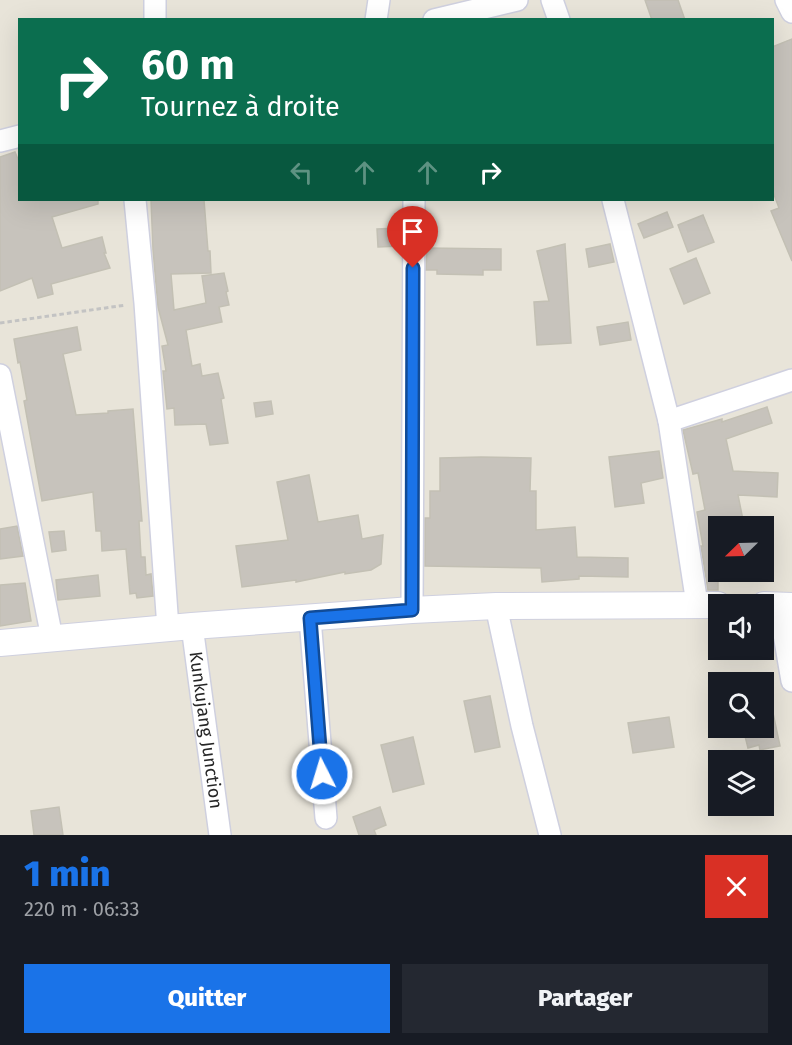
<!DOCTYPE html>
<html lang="fr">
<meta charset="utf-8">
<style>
:root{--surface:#171b24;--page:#242831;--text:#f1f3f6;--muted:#9ea1a6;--accent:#1a73e8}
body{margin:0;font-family:"Fira Sans",sans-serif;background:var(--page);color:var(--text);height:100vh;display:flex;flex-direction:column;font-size:22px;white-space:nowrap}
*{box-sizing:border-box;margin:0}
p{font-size:20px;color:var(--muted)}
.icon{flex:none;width:33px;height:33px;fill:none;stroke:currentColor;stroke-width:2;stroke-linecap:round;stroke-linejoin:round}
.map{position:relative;height:835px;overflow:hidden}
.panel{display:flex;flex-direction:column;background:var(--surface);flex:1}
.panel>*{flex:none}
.guide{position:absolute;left:18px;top:18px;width:756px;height:183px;border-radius:0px;box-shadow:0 6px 24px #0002;background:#0b6e4f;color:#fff;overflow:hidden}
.needle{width:39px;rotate:247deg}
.controls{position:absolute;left:708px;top:516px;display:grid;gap:12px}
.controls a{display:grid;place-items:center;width:66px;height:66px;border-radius:0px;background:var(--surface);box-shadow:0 6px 24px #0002;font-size:30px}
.pin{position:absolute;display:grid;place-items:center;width:51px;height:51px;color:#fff;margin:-62px -26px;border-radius:50% 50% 50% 0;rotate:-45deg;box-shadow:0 0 6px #0007}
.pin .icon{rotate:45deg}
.me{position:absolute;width:66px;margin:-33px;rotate:355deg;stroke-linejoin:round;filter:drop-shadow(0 0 4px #0008)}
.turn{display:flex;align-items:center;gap:21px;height:126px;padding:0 24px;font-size:27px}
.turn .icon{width:78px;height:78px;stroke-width:2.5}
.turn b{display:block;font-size:42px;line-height:51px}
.lanes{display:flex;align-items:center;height:57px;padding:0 24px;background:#0003;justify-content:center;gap:30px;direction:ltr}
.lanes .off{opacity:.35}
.round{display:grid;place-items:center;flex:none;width:63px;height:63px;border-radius:0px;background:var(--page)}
.overview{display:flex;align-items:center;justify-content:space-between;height:102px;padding:0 24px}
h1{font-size:36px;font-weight:800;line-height:45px;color:var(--accent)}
.action{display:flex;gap:12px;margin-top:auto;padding:12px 24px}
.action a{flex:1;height:69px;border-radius:0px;background:var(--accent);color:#fff;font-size:24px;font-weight:800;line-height:69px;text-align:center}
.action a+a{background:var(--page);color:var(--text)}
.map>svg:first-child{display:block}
.building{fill:#c7c3bc;stroke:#c3c0b4;stroke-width:1.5}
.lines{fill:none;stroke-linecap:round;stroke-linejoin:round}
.minor-casing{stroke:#cfd0df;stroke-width:24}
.tertiary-casing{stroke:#cfd0df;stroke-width:28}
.path{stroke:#c3c3c3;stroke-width:3;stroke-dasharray:4.5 3;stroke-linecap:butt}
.minor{stroke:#fff;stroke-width:21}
.tertiary{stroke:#fff;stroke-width:26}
.route-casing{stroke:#114b97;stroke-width:15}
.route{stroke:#1a73e8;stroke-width:10}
.labels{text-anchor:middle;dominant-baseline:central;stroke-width:4.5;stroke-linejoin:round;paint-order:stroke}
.street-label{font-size:18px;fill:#272727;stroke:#fff}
</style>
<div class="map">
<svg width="792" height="835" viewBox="0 0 792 835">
<rect width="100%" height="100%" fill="#e8e4d9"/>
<g class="building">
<path d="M645 0H678L685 20H652Z"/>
<path d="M792 39V261L771 211 779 208 772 189V47Z"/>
<path d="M15 152 20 164V200H98V204L52 217 62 248 102 237 106 253H104L110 268 51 284 53 294 38 298 32 278 0 291V157Z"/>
<path d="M151 200H204L208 251H210L211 273 171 274 174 310 206 303 202 276 224 273 228 291 226 292 229 305 219 307 222 322 186 330 192 366 200 364 202 376 218 373 224 398 221 399 228 443 210 445 206 424 175 425 174 408 167 409 163 371H166L162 346 168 345 158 307 153 249Z"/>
<path d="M667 212 673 227 644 238 638 224Z"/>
<path d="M703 215 714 242 688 252 678 225Z"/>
<path d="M399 228 400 246 378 247 377 229Z"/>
<path d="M565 244 571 343 537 345 534 302 549 301 537 251Z"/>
<path d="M610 244 614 262 589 267 586 249Z"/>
<path d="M427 248 501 249V270H483V275L437 274V270H426Z"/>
<path d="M696 258 710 293 684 304 670 269Z"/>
<path d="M628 322 631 340 600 345 597 327Z"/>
<path d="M77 327 81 350 63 354 76 415 108 413V411L133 409 142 521H139L141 557H145L146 575 151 574 153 596 137 598 136 593 130 594 126 549 102 551 101 531H96L93 492 42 501 24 401 27 400 20 362 18 363 14 339Z"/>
<path d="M271 401 273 414 256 417 254 403Z"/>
<path d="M767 407 772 423 726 439 733 471 778 473 777 497 738 495 743 520 718 524V590H708L701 546H703L697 512 705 510 698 473 693 474 683 430 722 419V422Z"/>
<path d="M659 451 663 478 641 483 644 503 615 507 609 457Z"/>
<path d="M481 457 531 458 530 491H536V530L575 527 577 557 628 558V577L579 576V579L542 582 541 568 425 566V518H430V491H440V458Z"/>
<path d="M309 475 318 522 358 515 362 539 383 535 381 564 371 570 345 574V572L296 582V580L242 587 236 546 288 540 277 482Z"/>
<path d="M17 526 23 556 0 559V529Z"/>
<path d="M64 531 66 550 52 552 49 532Z"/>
<path d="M98 575 100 596 58 600 56 580Z"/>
<path d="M25 583 31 621 0 626V585Z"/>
<path d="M490 696 500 747 475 752 464 701Z"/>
<path d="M764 699H770L780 746 760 750 759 745 748 748 743 728H764Z"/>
<path d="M669 717 674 747 633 753 628 723Z"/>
<path d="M413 737 424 784 393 792 381 745Z"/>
<path d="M59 807 63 835H34L31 811Z"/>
<path d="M380 807 386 825 374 830 376 835H359L353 817Z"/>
</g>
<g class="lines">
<defs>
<g id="minor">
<path d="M552 0 559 20"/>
<path d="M786 0 792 12"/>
<path d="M155 20V0"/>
<path d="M376 20 379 0"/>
<path d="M434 20 517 0"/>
<path d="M0 141 20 136"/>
<path d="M135 200 145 303 168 628"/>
<path d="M613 200 669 421 697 604"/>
<path d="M0 375 52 638"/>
<path d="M669 421 792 380"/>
<path d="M779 605 792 681"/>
<path d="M496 606 522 726 550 835"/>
<path d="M412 610 414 200"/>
<path d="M310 618 326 818"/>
<path id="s1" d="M192 626 220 835"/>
</g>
<g id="tertiary">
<path d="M764 605 792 606"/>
<path d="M0 643 192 626 412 610 496 606 718 605"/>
</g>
</defs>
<use href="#minor" class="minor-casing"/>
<use href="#tertiary" class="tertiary-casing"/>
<path class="path" d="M0 323 126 305"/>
<use href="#minor" class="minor"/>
<use href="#tertiary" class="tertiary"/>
</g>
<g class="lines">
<defs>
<path id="route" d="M322 774 310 618 412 610 413 268"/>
</defs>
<use href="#route" class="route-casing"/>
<use href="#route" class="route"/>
</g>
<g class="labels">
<g class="street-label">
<text stroke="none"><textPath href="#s1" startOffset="105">Kunkujang Junction</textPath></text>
</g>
</g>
</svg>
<div class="controls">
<a><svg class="needle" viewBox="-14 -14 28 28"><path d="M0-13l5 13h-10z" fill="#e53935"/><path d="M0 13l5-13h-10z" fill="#9ea1a6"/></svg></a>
<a><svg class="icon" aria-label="sound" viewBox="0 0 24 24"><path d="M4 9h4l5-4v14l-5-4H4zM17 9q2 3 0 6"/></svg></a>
<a><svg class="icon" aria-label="search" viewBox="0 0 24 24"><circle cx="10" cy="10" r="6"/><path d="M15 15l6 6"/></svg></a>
<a><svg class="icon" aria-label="layers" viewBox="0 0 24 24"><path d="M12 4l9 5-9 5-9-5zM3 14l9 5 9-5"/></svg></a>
</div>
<div class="pin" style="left:413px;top:268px;background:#d93025"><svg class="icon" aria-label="arrive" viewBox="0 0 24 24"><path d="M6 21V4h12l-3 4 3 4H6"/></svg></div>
<svg class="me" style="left:322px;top:774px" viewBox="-20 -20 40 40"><circle r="17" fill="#1a73e8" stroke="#fff" stroke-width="3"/><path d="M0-11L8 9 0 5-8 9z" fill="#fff"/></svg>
<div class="guide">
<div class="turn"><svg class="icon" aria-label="right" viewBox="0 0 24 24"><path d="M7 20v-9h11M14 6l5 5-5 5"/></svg><div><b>60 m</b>Tournez à droite</div></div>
<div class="lanes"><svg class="icon off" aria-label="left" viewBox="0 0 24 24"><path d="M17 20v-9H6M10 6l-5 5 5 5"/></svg><svg class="icon off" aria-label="ahead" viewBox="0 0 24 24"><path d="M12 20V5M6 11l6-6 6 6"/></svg><svg class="icon off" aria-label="ahead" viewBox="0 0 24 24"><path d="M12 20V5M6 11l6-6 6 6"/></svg><svg class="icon" aria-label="right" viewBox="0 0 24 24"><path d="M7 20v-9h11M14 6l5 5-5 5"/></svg></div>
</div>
</div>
<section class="panel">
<div class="overview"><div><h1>1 min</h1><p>220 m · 06:33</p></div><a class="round" style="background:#d93025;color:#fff"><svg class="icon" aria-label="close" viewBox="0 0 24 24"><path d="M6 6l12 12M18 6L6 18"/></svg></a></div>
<div class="action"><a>Quitter</a><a>Partager</a></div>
</section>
